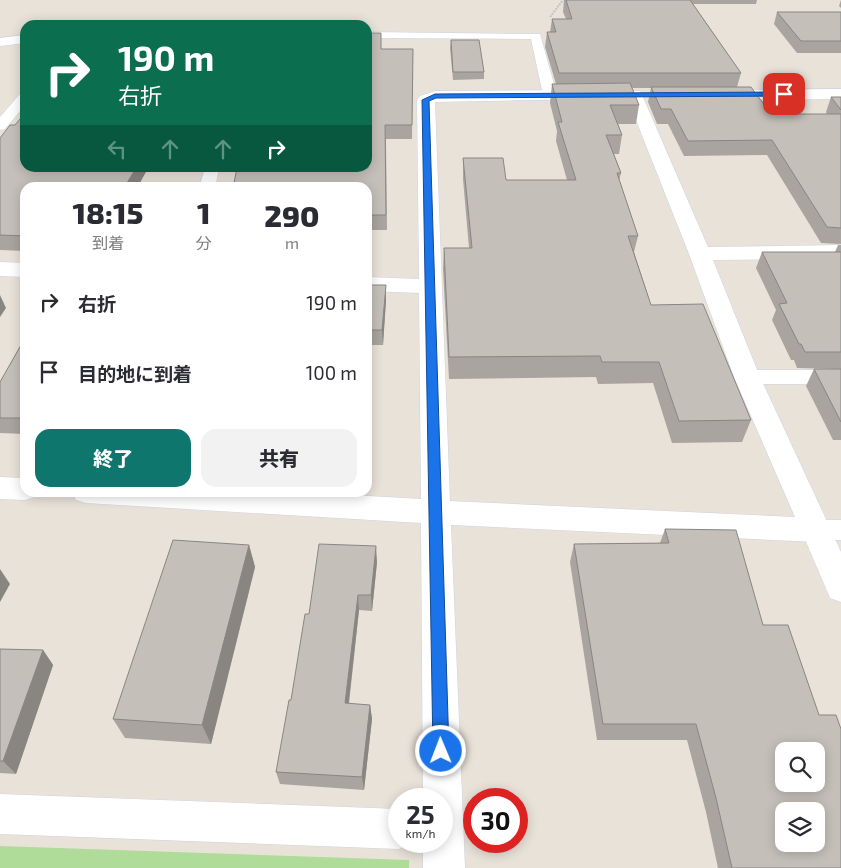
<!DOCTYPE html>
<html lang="ja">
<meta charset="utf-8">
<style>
:root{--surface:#fff;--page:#f2f2f3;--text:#2b2b33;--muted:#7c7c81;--accent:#0f766e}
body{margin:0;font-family:"Exo 2","Noto Sans JP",sans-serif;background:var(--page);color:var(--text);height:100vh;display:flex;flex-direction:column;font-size:19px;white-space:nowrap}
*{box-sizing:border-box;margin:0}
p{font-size:16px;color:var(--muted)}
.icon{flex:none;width:28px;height:28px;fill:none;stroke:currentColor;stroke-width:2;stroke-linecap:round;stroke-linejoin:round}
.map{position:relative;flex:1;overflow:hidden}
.sheet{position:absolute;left:20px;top:182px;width:352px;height:315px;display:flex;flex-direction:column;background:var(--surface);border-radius:15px;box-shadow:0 2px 12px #0003}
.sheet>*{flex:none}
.banner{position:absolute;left:20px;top:20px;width:352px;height:152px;border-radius:15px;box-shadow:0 2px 12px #0003;background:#0b6e4f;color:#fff;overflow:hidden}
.controls{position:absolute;left:775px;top:742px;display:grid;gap:10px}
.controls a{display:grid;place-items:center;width:50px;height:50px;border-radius:10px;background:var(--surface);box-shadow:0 2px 12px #0003;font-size:25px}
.speed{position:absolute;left:388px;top:788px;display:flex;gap:10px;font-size:25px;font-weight:700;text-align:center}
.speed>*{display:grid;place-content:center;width:65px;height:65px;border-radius:50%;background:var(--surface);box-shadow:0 2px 12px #0003;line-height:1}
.speed small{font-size:12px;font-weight:400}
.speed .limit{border:8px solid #d22;background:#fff;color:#111}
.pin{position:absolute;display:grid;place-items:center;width:42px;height:42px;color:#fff;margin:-21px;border-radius:10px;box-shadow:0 2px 8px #0006}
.me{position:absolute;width:55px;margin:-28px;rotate:359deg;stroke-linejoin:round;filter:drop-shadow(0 0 4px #0008)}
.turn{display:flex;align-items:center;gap:18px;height:105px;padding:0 15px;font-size:22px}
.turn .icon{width:65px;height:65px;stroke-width:2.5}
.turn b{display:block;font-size:35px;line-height:42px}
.lanes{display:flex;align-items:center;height:48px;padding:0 15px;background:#0003;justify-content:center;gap:25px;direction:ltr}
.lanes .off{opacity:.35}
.eta{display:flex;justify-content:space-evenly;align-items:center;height:85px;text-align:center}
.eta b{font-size:30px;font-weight:800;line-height:35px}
.primary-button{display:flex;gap:10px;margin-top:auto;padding:10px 15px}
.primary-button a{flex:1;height:58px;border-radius:15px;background:var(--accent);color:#fff;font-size:20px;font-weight:800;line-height:58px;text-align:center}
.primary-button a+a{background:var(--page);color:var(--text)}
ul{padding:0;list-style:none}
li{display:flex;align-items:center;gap:15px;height:70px;padding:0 15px}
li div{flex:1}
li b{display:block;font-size:19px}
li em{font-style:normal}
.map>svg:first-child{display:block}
.green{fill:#b0dc99}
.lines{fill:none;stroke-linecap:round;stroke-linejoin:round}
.service-casing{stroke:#cfd2df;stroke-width:1}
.minor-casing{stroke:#cfd2df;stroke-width:1}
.tertiary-casing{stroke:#cfd2df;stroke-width:1}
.path{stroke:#c3c3c3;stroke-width:2;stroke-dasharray:2 1;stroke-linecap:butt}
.service{fill:#fff;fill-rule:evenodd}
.minor{fill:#fff;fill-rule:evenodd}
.tertiary{fill:#fff;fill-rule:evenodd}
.wall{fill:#a9a49f}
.shaded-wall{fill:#898682}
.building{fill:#c4bfb9;stroke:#898682;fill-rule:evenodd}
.route{fill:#1a73e8;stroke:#114b97}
</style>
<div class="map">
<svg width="841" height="868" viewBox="0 0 841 868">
<rect width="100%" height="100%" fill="#e9e2d9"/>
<path class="green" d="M0 846 409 860V868H0Z"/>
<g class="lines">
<defs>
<g id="service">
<path d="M368 32 540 34 557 95 550 99 543 95 531 39 368 38Z"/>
<path d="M25 35V43L0 46V38Z"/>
<path d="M25 93V105L5 129 0 130V117L20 94Z"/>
<path d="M205 168H219L215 188H199Z"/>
<path d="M747 370H841V384H747L740 382 737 377 740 372Z"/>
<path d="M816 520H841V540H816L808 537 804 530 808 523Z"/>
</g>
<g id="minor">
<path d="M841 89V99L720 100 714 99 712 95 714 91 720 90Z"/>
<path d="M587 90 593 91 595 95 593 99 435 102 450 501 795 517 734 377 689 254 626 95 628 91H640L642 95 708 247 841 245V259L713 260 760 377 831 530 827 539 816 542 451 525 465 868H423V841H441V799H423L421 523 86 503 76 500 72 492H300L421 499 419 293 368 291V277L419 279 417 100 420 96 435 91Z"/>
<path d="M0 262 25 263V277L0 276Z"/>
<path d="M0 477 25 478V492H38L35 497 25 500 0 499Z"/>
<path d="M0 794 399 809V841H414L399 849 0 834Z"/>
</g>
<path id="tertiary" d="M816 518 827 521 841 552V602L830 598 801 530 805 521Z"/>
</defs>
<use href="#service" class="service-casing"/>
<use href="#minor" class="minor-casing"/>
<use href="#tertiary" class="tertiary-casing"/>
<path class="path" d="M550 17 563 0"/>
<use href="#service" class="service"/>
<use href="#minor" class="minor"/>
<use href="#tertiary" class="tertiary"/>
</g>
<g class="wall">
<path d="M564 0H757L756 4H693L741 73 737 87 771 114H827L826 112 831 97H841V244L821 243 767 155 684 156 668 124H657L648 102 651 88H632L639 105 636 124H618L622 135 619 154H614L621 173 619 181 638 236 634 252 651 305 751 420 742 442 672 443 653 383 598 384 596 377 449 379 443 269 444 248H469L463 179V158L506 180H567L556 141 557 131 550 103 552 84H556L545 47 547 32H550L552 19H566L563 12Z"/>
<path d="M841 0V8L839 6Z"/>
<path d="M777 12H841V53H797L774 24Z"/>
<path d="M451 40 484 72V79L453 80 450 48Z"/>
<path d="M382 49H413L412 139H386L387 230H368V188Z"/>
<path d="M0 138 148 168 137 188H25V251L0 250Z"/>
<path d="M838 245H841V369L797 368 794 360H791L772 320 776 310 756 268 762 252H835Z"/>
<path d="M368 285 386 300 383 345H368Z"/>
<path d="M25 338V434L0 433V382Z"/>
<path d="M814 369H841V440H833L806 386Z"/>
<path d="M665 529 763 625 841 868H718L706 812 687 740H597L570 562 574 544 660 543Z"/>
<path d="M249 545 255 567 211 744 125 738 113 719Z"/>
<path d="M377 562 372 611 359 610 349 704 370 705 372 719 364 790 280 784 276 772 291 700Z"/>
<path d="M0 649 43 650 53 665 16 774 0 773Z"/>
</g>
<g class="shaded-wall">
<path d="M136 168H148L137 188H124Z"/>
<path d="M386 285V300L383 345 382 330Z"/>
<path d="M0 295 6 308 0 317Z"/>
<path d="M249 545 255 567 211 744 202 725Z"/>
<path d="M376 546 377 562 372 611 371 595Z"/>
<path d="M0 569 10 584 0 602Z"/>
<path d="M358 595 359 610 347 717 345 703Z"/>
<path d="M43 650 53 665 16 774 3 761Z"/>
<path d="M370 705 372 719 364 790 362 777Z"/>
</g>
<g class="building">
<path d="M566 0H690L741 73H559L547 32H556L552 19H572Z"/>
<path d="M777 12H841V41H801Z"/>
<path d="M368 33H381V49H413L412 125H385L386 215H368V188H233L237 168H368Z"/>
<path d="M451 40H479L484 72H453Z"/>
<path d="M630 83 639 105H610L622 135H606L621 173H617L638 236H628L651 305 703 304 751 420 679 421 659 362H602L600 356 449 357 444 248H472L463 158H503L506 180H576L558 122H562L552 84Z"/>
<path d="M651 87H751L771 114H841V228L827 227 772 140 688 141 671 109H661Z"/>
<path d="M831 97H841V110Z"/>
<path d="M25 113V168H136L124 188H25V236L0 235V138L10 125H15Z"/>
<path d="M762 252H841V352H805L801 344H799L779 304 787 303Z"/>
<path d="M368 285H386L382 330H368Z"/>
<path d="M25 338V418H0V382Z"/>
<path d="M814 369H841V422Z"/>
<path d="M665 529 736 530 763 625H788L819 715H836L841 729V868H732L716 798 696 724H603L574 544 669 543ZM784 751H816V784H784ZM784 811H816V844H784Z"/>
<path d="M173 540 249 545 202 725 113 719Z"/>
<path d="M319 544 376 546 371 595H358L345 703 370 705 362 777 276 772 289 700H291L305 614H309Z"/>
<path d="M0 649 43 650 3 761H0Z"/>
</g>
<path class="route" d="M784 92 788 94 787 96 436 98 429 101 449 751 446 757 441 759 435 757 433 751 422 100 435 94Z"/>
</svg>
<div class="controls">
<a><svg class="icon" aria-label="search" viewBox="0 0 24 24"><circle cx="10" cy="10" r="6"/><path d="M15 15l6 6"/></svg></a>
<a><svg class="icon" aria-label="layers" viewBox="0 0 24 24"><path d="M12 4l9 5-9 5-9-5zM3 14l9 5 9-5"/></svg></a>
</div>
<div class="speed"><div>25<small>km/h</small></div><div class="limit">30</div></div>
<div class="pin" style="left:784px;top:94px;background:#d93025"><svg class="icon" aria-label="arrive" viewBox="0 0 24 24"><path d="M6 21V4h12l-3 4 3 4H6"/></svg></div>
<svg class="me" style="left:441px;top:751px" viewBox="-20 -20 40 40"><circle r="17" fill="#1a73e8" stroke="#fff" stroke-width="3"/><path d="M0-11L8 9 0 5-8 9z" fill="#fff"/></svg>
<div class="banner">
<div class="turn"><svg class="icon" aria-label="right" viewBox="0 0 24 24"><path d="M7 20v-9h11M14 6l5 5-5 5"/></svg><div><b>190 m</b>右折</div></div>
<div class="lanes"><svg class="icon off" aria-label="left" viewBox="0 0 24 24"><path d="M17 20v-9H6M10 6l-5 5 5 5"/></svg><svg class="icon off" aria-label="ahead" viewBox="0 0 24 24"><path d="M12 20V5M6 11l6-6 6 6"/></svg><svg class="icon off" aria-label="ahead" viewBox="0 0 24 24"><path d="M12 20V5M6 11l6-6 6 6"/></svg><svg class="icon" aria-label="right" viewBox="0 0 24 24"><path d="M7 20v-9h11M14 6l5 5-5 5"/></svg></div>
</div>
<section class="sheet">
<div class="eta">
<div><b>18:15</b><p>到着</p></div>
<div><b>1</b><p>分</p></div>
<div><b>290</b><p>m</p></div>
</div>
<ul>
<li><svg class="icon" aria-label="right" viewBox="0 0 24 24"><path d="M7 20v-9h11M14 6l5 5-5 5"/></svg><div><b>右折</b></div><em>190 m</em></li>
<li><svg class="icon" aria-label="arrive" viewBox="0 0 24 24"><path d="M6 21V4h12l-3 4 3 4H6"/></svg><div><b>目的地に到着</b></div><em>100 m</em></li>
</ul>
<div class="primary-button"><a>終了</a><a>共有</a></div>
</section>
</div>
